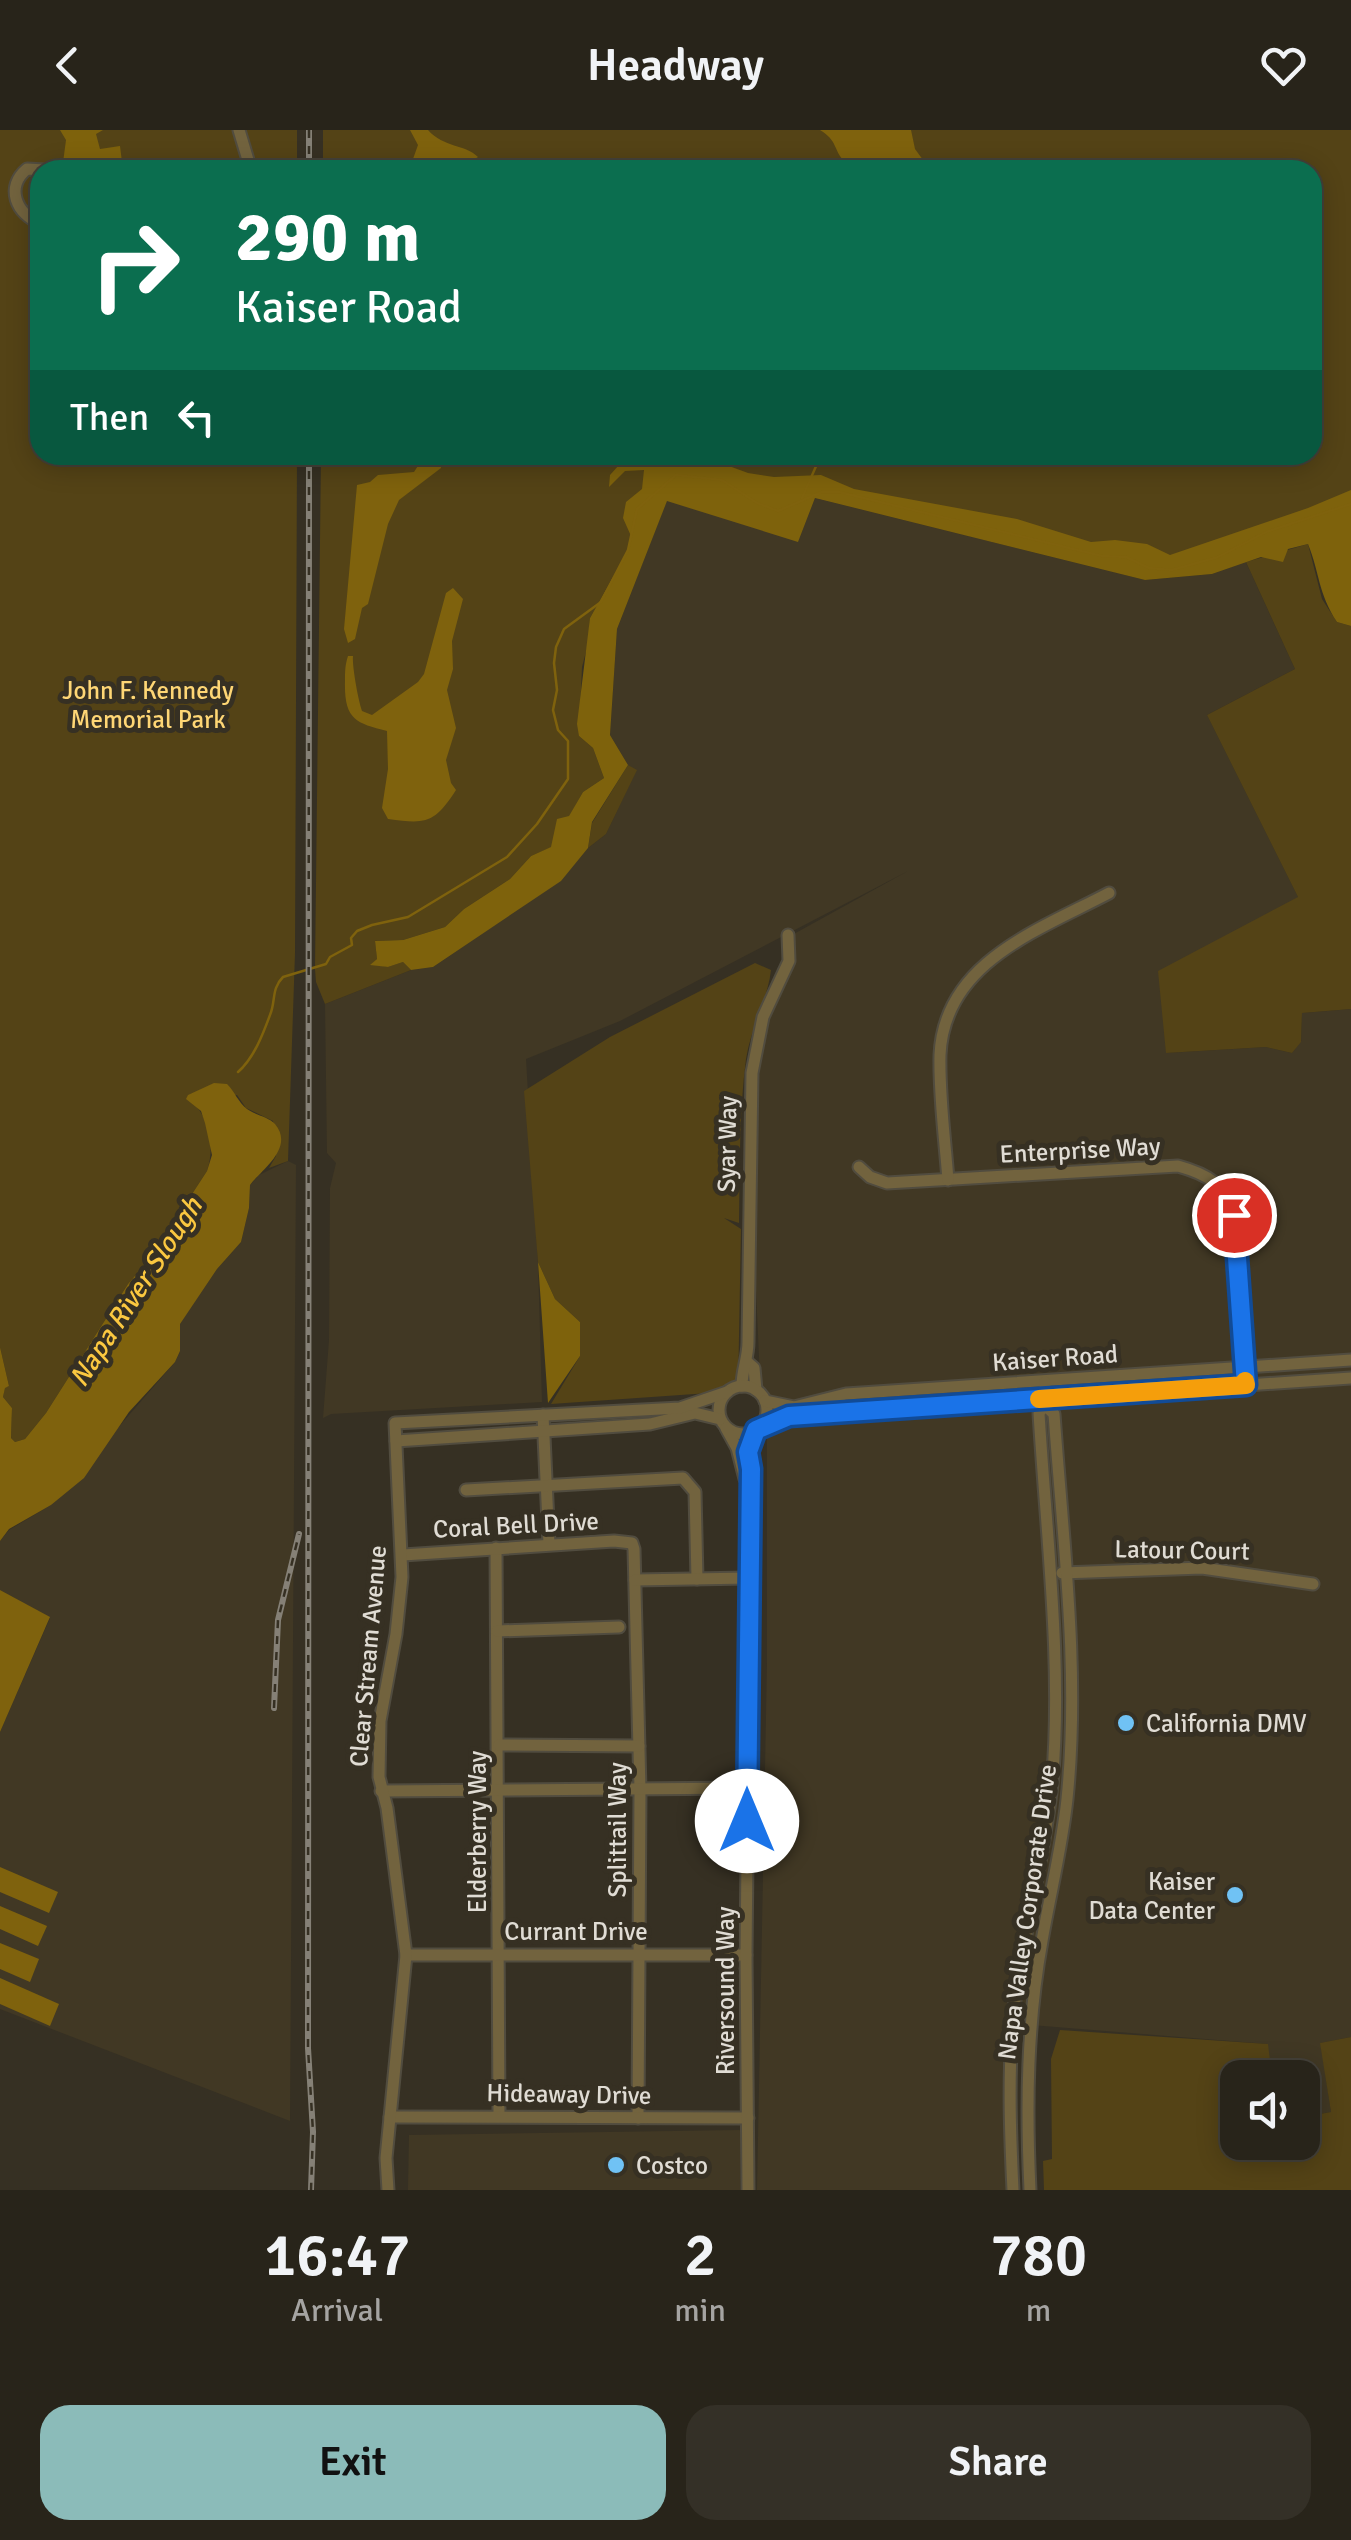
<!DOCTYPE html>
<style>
:root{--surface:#28241a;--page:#343027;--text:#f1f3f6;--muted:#a5a4a2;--line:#444139;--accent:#8bbbb9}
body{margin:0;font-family:Signika,sans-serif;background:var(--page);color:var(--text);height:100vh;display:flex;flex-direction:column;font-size:38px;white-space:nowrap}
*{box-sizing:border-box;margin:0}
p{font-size:32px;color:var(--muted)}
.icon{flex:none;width:55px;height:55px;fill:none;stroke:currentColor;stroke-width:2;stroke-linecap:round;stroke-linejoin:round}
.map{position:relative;height:2060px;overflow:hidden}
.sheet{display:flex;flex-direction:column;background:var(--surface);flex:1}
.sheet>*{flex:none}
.hud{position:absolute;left:30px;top:30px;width:1292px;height:305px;border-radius:30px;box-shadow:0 5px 25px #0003,0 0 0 2px var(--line);background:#0b6e4f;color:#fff;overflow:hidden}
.fabs{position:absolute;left:1220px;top:1930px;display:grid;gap:20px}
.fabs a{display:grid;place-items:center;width:100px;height:100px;border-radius:20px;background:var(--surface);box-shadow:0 5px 25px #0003,0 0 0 2px var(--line);font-size:50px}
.pin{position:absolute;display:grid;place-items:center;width:85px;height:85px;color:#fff;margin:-42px;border:5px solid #fff;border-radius:50%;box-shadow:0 2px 10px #0007}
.me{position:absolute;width:110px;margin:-55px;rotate:0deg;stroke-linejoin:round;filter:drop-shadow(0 0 8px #0008)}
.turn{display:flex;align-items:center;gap:35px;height:210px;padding:0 40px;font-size:45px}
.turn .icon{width:130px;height:130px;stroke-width:2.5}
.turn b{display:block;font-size:70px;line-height:85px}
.then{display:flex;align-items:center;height:95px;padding:0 40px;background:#0003;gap:20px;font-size:38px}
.eta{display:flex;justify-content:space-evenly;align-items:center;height:170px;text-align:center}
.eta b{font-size:60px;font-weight:600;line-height:70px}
.button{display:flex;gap:20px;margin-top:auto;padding:20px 40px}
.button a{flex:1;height:115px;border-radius:30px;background:var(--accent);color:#111;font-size:40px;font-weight:600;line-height:115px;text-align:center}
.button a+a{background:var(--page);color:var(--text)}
header{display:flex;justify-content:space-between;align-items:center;height:130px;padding:0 40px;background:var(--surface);font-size:45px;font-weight:600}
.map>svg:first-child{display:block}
.built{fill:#413824}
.green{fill:#544316}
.forest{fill:#7e620c}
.water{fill:#7f620d}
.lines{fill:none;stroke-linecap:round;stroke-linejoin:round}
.stream{stroke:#7f620d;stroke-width:2.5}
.minor-casing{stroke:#514c3f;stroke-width:15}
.minor{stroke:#72633e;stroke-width:11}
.rail-casing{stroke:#858076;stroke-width:6}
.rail{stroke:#363023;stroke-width:2.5;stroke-dasharray:8;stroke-linecap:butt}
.route-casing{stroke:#114b97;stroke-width:25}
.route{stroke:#1a73e8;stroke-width:18}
.slow{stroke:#f59e0b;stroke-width:18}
.poi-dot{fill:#70c2f4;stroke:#363023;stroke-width:4}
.labels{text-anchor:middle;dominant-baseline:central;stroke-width:10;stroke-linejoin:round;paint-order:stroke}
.park-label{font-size:25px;fill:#fed675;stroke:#363023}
.street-label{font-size:25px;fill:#e0dcd4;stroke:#363023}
.poi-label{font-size:25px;fill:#e0dcd4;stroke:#363023;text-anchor:start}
.water-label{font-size:28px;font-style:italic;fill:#fbc840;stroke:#363023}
</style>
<header><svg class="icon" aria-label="back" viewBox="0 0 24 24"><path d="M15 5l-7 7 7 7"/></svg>Headway<svg class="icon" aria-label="heart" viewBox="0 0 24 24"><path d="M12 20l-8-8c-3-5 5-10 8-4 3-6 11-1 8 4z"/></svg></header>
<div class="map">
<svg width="1351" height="2060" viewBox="0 0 1351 2060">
<rect width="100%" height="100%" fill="#363023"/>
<g class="built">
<path d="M815 368 1145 450 1212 444 1246 432 1295 539 1207 585 1298 767 1166 923 1266 917 1292 923 1301 911 1302 883 1351 879V1907L1321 1913 1331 1982 1303 1987 1302 1948 1272 1947 1267 1914 1031 1895 1012 1908 1013 2060H757L767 1533V1291L760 1249 753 1094 757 920 792 805 908 741 620 891 526 929 538 1132 542 1272 331 1284 323 1288 329 1210 330 1058 336 1033 327 1023 325 874 411 840 433 837 560 751 588 718 606 704 636 641 628 635 610 605 617 499 667 370 798 411Z"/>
<path d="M288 1031 296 1035 290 1991 0 1879V1602L50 1488 0 1460V1411L9 1400 51 1375 175 1232 180 1221 179 1194 217 1139 241 1112 249 1078 250 1055 259 1045Z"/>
<path d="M740 2000V2060H408L409 2005Z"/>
</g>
<g class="green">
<path d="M0 0H297V40H40V325H297L295 823 288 1031 269 1038 276 1026 273 991 246 978 237 965 191 971C210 987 215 1018 207 1041L151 1127 128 1154 46 1283 25 1309 15 1312 11 1308 12 1278 3 1267 5 1257 9 1256 0 1217Z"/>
<path d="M323 0H1351V374L1191 433 1048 413 722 350 637 379 628 420 590 488 589 510 582 537 579 606 593 618 604 648 583 662 552 717 531 726 510 749 464 779 445 797 403 810 375 811 377 829 372 834 388 837 403 832 411 840 325 874 316 852 315 839 321 325H1312V40H323Z"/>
<path d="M1308 414 1322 469 1337 492 1351 496V879L1302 883 1301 912 1292 923 1266 917 1166 923 1158 841 1298 767 1207 585 1295 539 1246 432Z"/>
<path d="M628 635 637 640 606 704 588 718 592 693Z"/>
<path d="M755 833 771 840C768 868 751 897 746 929 739 983 740 1038 739 1093L724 1088 741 1099 738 1261 551 1274 580 1226V1192L555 1169 538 1132 524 961 610 907Z"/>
<path d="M1060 1900 1268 1914 1272 1947 1238 1948V2012H1302L1303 1987 1331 1982 1320 1913 1351 1907V2060H1044L1043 2031 1052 2029 1051 1929Z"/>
</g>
<g class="forest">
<path d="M60 0H103L96 4 100 19 120 16 123 40H62L66 10Z"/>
<path d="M628 325H699L748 343 774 347 821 345 854 359 1017 389 1091 412 1115 410 1147 414 1170 425 1308 378 1351 360V496L1337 492C1318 463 1320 444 1308 414L1288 419 1283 432 1261 427 1212 444 1145 450 815 368 798 412 667 371 617 499 610 605 628 635 592 692 588 718 561 751 433 837 411 840 403 832 388 837 370 835 377 829 375 811 403 810 445 797 464 779 510 749 531 726 551 717 557 689 569 686 583 662 604 648 593 618 579 606 577 594 590 488 628 420 631 406 623 388 626 372 642 359 644 340 625 341 609 357 610 345Z"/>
<path d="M538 1132 555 1169 580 1192V1226L548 1273Z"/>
</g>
<g class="water">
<path d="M410 0H428C444 18 465 14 478 27L468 33 453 32 443 40H409L418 15Z"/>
<path d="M820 0H911L915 19 926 34V40H909L904 36 899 40C883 40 857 44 844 31 833 19 838 11 820 0Z"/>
<path d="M425 325H440L441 338 399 370 388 394 368 474 362 478 355 509 348 513 344 499 357 355 370 352 378 345 414 342Z"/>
<path d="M453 458 463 469 452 511 453 539 447 560 456 598 446 630 451 653 456 660C434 694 426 694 388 689L382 678 388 639 387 601C355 593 344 589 345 551 345 542 345 535 348 526H353C352 536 358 569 362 581L372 585 418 552 424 544 446 463Z"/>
<path d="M214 953 227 954C235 962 238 972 247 979 255 985 269 987 275 994 295 1018 261 1040 250 1055L249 1078 241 1112 217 1139 180 1194V1221L175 1232 129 1282 84 1348 51 1375 9 1399 0 1411V1217L9 1256 5 1258 3 1267 12 1278 11 1308 15 1312 25 1309 46 1283 128 1154 151 1127 207 1041 212 1025 205 993 201 981 186 969 188 965Z"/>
<path d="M0 1460 50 1487 0 1602Z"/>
<path d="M0 1737 58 1762 49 1783 0 1762Z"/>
<path d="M0 1776 47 1796 38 1816 0 1799Z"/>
<path d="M0 1813 39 1829 30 1852 0 1839Z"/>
<path d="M0 1848 59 1874 50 1896 0 1874Z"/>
</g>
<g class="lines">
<g class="stream">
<path d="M802 368 821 325"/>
<path d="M238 942C254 928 263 904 270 885 276 871 271 859 283 847L326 834 330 827 352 815 351 808 357 801 372 795 408 787 507 727 537 694 568 649V611L558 600 553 580 557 560 554 533 556 517 564 499 601 472 628 420 637 379 676 345 722 350 757 373 778 381 822 362H839L1102 426 1126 427 1149 438 1172 440 1218 427 1266 402 1351 374"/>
</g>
<defs>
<g id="minor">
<path d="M239 0 251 40"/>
<path d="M40 93C16 84 5 57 27 39L45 40"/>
<path d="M859 1037 870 1047 887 1053 1178 1036C1207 1044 1225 1054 1234 1085L1246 1255"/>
<path d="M948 1050C945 1009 939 966 940 925 944 832 1039 800 1109 763"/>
<path d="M747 1232 754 1238 756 1260"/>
<path d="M742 1256C742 1240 748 1228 748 1212L752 943 763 887 789 831 788 805"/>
<circle cx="743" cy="1280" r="24"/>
<path d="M765 1271 794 1277 846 1264 1351 1230"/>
<path d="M543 1285 549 1414"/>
<path d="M760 1297 789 1286 1351 1248"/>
<path d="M726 1298 737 1318 745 1349"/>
<path d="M396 1311 650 1294 695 1283 720 1289"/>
<path d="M466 1360 683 1348 695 1362 697 1449"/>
<path d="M496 1418 499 1986"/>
<path d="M403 1425 614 1411 632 1413 634 1419 640 1660 638 1988"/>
<path d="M1062 1443 1202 1438 1313 1454"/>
<path d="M635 1450 748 1448"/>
<path d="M497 1501 619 1497"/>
<path d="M499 1615 639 1616"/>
<path d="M381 1661 747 1658"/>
<path d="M406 1825H746"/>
<path d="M390 1987 748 1988"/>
<path d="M388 2060 386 2028 406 1825 387 1678 379 1647 380 1591 396 1504 402 1447 395 1293 680 1278 727 1262"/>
<path d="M748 2060 746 1825 751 1339 748 1322 755 1300"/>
<path d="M1013 2060C1010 2000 1008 1938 1014 1878 1023 1803 1044 1730 1052 1654 1063 1537 1046 1402 1039 1283L1045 1275V1252"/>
<path d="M1030 2060C1026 1976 1027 1893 1042 1811 1050 1764 1062 1717 1067 1669 1080 1542 1063 1411 1054 1284L1045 1275"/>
</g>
</defs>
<use href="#minor" class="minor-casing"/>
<use href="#minor" class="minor"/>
<defs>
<g id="rail">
<path d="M309 0V40"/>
<path d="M309 325 308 1918 313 2002 311 2060"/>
<path d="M274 1578 278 1490 299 1404"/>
</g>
</defs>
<use href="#rail" class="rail-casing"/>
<use href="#rail" class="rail"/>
</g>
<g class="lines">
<defs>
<path id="route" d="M747 1691 751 1339 748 1322 756 1300 789 1286 1246 1255 1234 1085"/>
</defs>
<use href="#route" class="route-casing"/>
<use href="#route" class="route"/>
<path class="slow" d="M1039 1269 1246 1255 1245 1251"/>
</g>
<g class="poi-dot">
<circle cx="1126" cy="1593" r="10"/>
<circle cx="1235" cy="1765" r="10"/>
<circle cx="616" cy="2035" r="10"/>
</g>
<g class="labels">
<g class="park-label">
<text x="148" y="560">John F. Kennedy<tspan x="148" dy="29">Memorial Park</tspan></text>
</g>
<g class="street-label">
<text transform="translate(727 1014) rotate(-89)">Syar Way</text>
<text transform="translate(1080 1020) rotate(-3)">Enterprise Way</text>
<text transform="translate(1055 1228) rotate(-4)">Kaiser Road</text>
<text transform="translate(516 1395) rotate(-3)">Coral Bell Drive</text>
<text transform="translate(1182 1420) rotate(1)">Latour Court</text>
<text transform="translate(368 1526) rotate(-85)">Clear Stream Avenue</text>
<text transform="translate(617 1700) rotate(-90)">Splittail Way</text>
<text transform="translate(477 1702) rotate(-90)">Elderberry Way</text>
<text transform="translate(1027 1782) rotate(-82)">Napa Valley Corporate Drive</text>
<text x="576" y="1801">Currant Drive</text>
<text transform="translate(725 1861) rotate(-90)">Riversound Way</text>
<text transform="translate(569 1964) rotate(1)">Hideaway Drive</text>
</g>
<g class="poi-label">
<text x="1146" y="1593">California DMV</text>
<text x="1215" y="1751" text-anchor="end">Kaiser<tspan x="1215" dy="29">Data Center</tspan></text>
<text x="636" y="2035">Costco</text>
</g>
<g class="water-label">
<text transform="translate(136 1162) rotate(-57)">Napa River Slough</text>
</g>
</g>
</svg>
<div class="fabs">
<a><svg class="icon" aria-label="sound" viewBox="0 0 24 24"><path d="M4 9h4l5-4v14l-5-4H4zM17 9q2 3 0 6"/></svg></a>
</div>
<div class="pin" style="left:1234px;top:1085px;background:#d93025"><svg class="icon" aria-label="arrive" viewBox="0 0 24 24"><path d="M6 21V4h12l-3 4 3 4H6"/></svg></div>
<svg class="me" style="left:747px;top:1691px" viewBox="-20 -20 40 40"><circle r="19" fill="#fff"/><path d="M0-13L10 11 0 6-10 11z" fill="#1a73e8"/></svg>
<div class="hud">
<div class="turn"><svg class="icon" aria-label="right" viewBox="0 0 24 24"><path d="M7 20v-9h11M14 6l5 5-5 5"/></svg><div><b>290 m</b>Kaiser Road</div></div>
<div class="then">Then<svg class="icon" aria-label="left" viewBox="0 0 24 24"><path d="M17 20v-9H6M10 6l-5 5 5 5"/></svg></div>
</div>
</div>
<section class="sheet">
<div class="eta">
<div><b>16:47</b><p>Arrival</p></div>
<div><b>2</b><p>min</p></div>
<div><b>780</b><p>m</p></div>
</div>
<div class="button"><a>Exit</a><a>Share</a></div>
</section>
